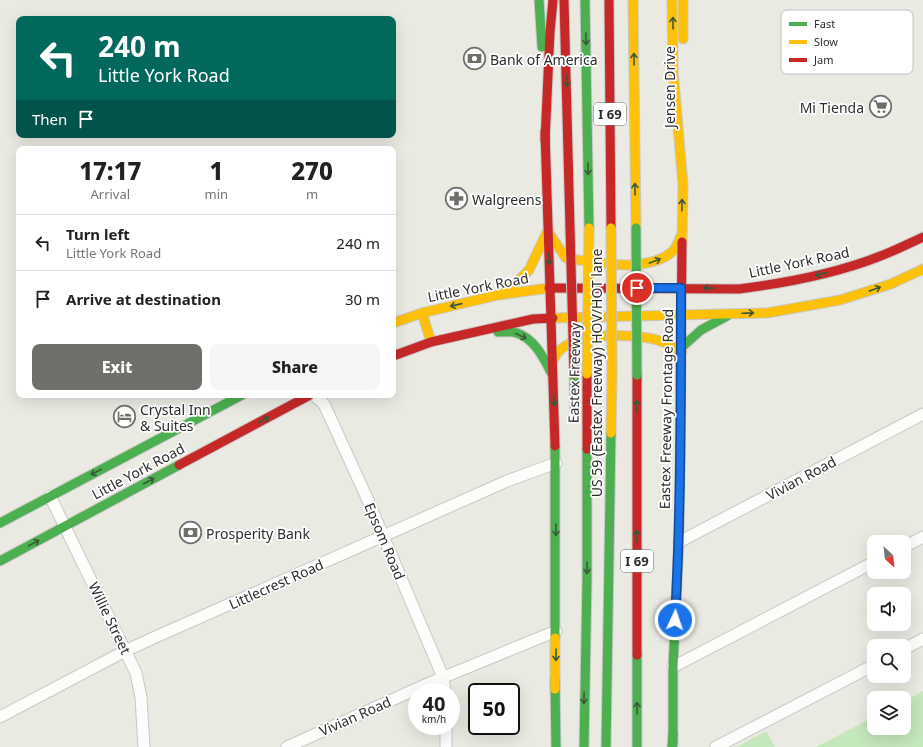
<!DOCTYPE html>
<style>
:root{--surface:#fff;--page:#f6f6f6;--text:#202124;--muted:#757577;--line:#e0e0e0;--accent:#6f6f6c}
body{margin:0;font-family:"Noto Sans",sans-serif;background:var(--page);color:var(--text);height:100vh;display:flex;flex-direction:column;font-size:15px;white-space:nowrap}
*{box-sizing:border-box;margin:0}
p{font-size:13px;color:var(--muted)}
.icon{flex:none;width:22px;height:22px;fill:none;stroke:currentColor;stroke-width:2;stroke-linecap:round;stroke-linejoin:round}
.map{position:relative;flex:1;overflow:hidden}
.panel{position:absolute;left:16px;top:146px;width:380px;height:252px;display:flex;flex-direction:column;background:var(--surface);border-radius:8px;box-shadow:0 4px 16px #0002}
.panel>*{flex:none}
.top-card{position:absolute;left:16px;top:16px;width:380px;height:122px;border-radius:8px;box-shadow:0 4px 16px #0002;background:#00695c;color:#fff;overflow:hidden}
.needle{width:26px;rotate:153deg}
.controls{position:absolute;left:867px;top:535px;display:grid;gap:8px}
.controls a{display:grid;place-items:center;width:44px;height:44px;border-radius:8px;background:var(--surface);box-shadow:0 4px 16px #0002;font-size:20px}
.speed{position:absolute;left:408px;top:683px;display:flex;gap:8px;font-size:20px;font-weight:700;text-align:center}
.speed>*{display:grid;place-content:center;width:52px;height:52px;border-radius:50%;background:var(--surface);box-shadow:0 4px 16px #0002;line-height:1}
.speed small{font-size:10px;font-weight:400}
.speed .limit{border:2px solid #111;border-radius:6px;background:#fff;color:#111}
.pin{position:absolute;display:grid;place-items:center;width:34px;height:34px;color:#fff;margin:-17px;border:2px solid #fff;border-radius:50%;box-shadow:0 1px 4px #0007}
.me{position:absolute;width:44px;margin:-22px;rotate:3deg;stroke-linejoin:round;filter:drop-shadow(0 0 3px #0008)}
.turn{display:flex;align-items:center;gap:14px;height:84px;padding:0 16px;font-size:18px}
.turn .icon{width:52px;height:52px;stroke-width:2.5}
.turn b{display:block;font-size:28px;line-height:34px}
.then{display:flex;align-items:center;height:38px;padding:0 16px;background:#0003;gap:8px;font-size:15px}
.eta{display:flex;justify-content:space-evenly;align-items:center;height:68px;text-align:center}
.eta b{font-size:24px;font-weight:800;line-height:28px}
.primary-button{display:flex;gap:8px;margin-top:auto;padding:8px 16px}
.primary-button a{flex:1;height:46px;border-radius:8px;background:var(--accent);color:#fff;font-size:16px;font-weight:800;line-height:46px;text-align:center}
.primary-button a+a{background:var(--page);color:var(--text)}
ul{padding:0;list-style:none}
li{display:flex;align-items:center;gap:12px;height:56px;padding:0 16px;border-top:1px solid var(--line)}
li div{flex:1}
li b{display:block;font-size:15px}
li em{font-style:normal}
.map>svg:first-child{display:block}
.green{fill:#c5e7bc}
.lines{fill:none;stroke-linecap:round;stroke-linejoin:round}
.street-casing{stroke:#c8c8c7;stroke-width:13}
.fast-casing{stroke:#c8c8c7;stroke-width:11}
.slow-casing{stroke:#c8c8c7;stroke-width:11}
.jam-casing{stroke:#c8c8c7;stroke-width:11}
.street{stroke:#fcfcfb;stroke-width:11}
.fast{stroke:#4caf50;stroke-width:9}
.slow{stroke:#ffc107;stroke-width:9}
.jam{stroke:#c62828;stroke-width:9}
.fast-bridge-casing{stroke:#c6c5c3;stroke-width:11;stroke-linecap:butt}
.slow-bridge-casing{stroke:#c6c5c3;stroke-width:11;stroke-linecap:butt}
.jam-bridge-casing{stroke:#c6c5c3;stroke-width:11;stroke-linecap:butt}
.fast-bridge{stroke:#4caf50;stroke-width:9}
.slow-bridge{stroke:#ffc107;stroke-width:9}
.jam-bridge{stroke:#c62828;stroke-width:9}
.oneway{stroke:#385a39}
.route-casing{stroke:#114b97;stroke-width:10}
.route{stroke:#1a73e8;stroke-width:7}
.labels{text-anchor:middle;dominant-baseline:central;stroke-width:3.5;stroke-linejoin:round;paint-order:stroke}
.shield{fill:#fff;stroke:#6c6c6c;stroke-width:1}
.shield-label{font-size:13px;font-weight:bold;fill:#2d2d2d}
.poi-label{font-size:14px;fill:#2d2d2d;stroke:#fff;text-anchor:start}
.street-label{font-size:14px;fill:#2d2d2d;stroke:#fff}
.key{fill:#fff;stroke:#c0c0c0;stroke-width:1}
.key-label{font-size:11px;fill:#2d2d2d}
</style>
<div class="map">
<svg width="923" height="747" viewBox="0 0 923 747">
<rect width="100%" height="100%" fill="#eae9e2"/>
<g class="green">
<path d="M923 691V747H816L874 717V728H904V701Z"/>
<path d="M766 731 775 747H737Z"/>
</g>
<g class="lines">
<defs>
<g id="street">
<path d="M314 395 324 404 367 498 443 677 445 692"/>
<path d="M50 496 136 673 141 697 144 747"/>
<path d="M679 542 923 414"/>
<path d="M904 547 923 537"/>
<path d="M904 649 923 639"/>
<path d="M673 667 874 562"/>
<path d="M0 717 127 650 160 635 507 481 556 463"/>
<path d="M287 747 432 682 556 631"/>
<path d="M446 747V726"/>
<path d="M716 747 874 665"/>
</g>
<g id="fast">
<path d="M539 0 542 47"/>
<path d="M585 0 589 228"/>
<path d="M498 332C504 332 511 331 517 333 535 339 544 359 552 374"/>
<path d="M682 347 701 330 727 316"/>
<path d="M574 374 575 416"/>
<path d="M0 523 242 395"/>
<path d="M0 561 179 465"/>
<path d="M555 638V446"/>
<path d="M637 655V747"/>
<path d="M555 679 556 747"/>
<path d="M673 744V667L679 542 680 470"/>
<path d="M584 747 587 579V449"/>
<path d="M606 747 611 433"/>
<path d="M672 747 673 734"/>
</g>
<g id="slow">
<path d="M633 0 636 228"/>
<path d="M672 0 673 70 683 185 682 242"/>
<path d="M683 0V39"/>
<path d="M548 232 566 258C597 263 650 274 674 250 677 246 679 240 681 236"/>
<path d="M500 294 518 281 529 270 546 234"/>
<path d="M422 313 431 342"/>
<path d="M553 318 767 313 840 300 891 284 923 269"/>
<path d="M393 323 422 313 498 295 549 288"/>
<path d="M553 361C563 330 632 333 657 340 666 342 674 348 682 352"/>
<path d="M611 433 612 376"/>
<path d="M555 689V638"/>
</g>
<g id="jam">
<path d="M564 0 570 228"/>
<path d="M609 0 611 228"/>
<path d="M545 131 555 446"/>
<path d="M545 141 550 32 553 0"/>
<path d="M549 288 739 289C786 283 834 274 878 257 894 251 908 244 923 237"/>
<path d="M393 356 431 342 533 319 553 318"/>
<path d="M587 374V449"/>
<path d="M637 375V655"/>
<path d="M179 465 310 395"/>
<path d="M680 470 682 242"/>
</g>
</defs>
<use href="#street" class="street-casing"/>
<use href="#fast" class="fast-casing"/>
<use href="#slow" class="slow-casing"/>
<use href="#jam" class="jam-casing"/>
<use href="#street" class="street"/>
<use href="#fast" class="fast"/>
<use href="#slow" class="slow"/>
<use href="#jam" class="jam"/>
<defs>
<path id="fast-bridge" d="M636 228 637 375"/>
<g id="slow-bridge">
<path d="M611 228 612 376"/>
<path d="M587 374 589 228"/>
</g>
<path id="jam-bridge" d="M570 228 574 374"/>
</defs>
<use href="#fast-bridge" class="fast-bridge-casing"/>
<use href="#slow-bridge" class="slow-bridge-casing"/>
<use href="#jam-bridge" class="jam-bridge-casing"/>
<use href="#fast-bridge" class="fast-bridge"/>
<use href="#slow-bridge" class="slow-bridge"/>
<use href="#jam-bridge" class="jam-bridge"/>
</g>
<defs><path id="oneway-shaft" d="M-6 0H5M1.5-3L5.5 0L1.5 3" fill="none" stroke-width="1.6" stroke-linecap="round" stroke-linejoin="round"/></defs>
<g class="oneway">
<use href="#oneway-shaft" transform="translate(673 23) rotate(-91)"/>
<use href="#oneway-shaft" transform="translate(586 39) rotate(89)"/>
<use href="#oneway-shaft" transform="translate(634 59) rotate(-91)"/>
<use href="#oneway-shaft" transform="translate(567 81) rotate(88)"/>
<use href="#oneway-shaft" transform="translate(588 169) rotate(89)"/>
<use href="#oneway-shaft" transform="translate(635 189) rotate(-91)"/>
<use href="#oneway-shaft" transform="translate(682 205) rotate(-89)"/>
<use href="#oneway-shaft" transform="translate(549 259) rotate(88)"/>
<use href="#oneway-shaft" transform="translate(655 261) rotate(-20)"/>
<use href="#oneway-shaft" transform="translate(821 274) rotate(166)"/>
<use href="#oneway-shaft" transform="translate(709 288) rotate(-179)"/>
<use href="#oneway-shaft" transform="translate(875 289) rotate(-20)"/>
<use href="#oneway-shaft" transform="translate(456 305) rotate(167)"/>
<use href="#oneway-shaft" transform="translate(748 313) rotate(-2)"/>
<use href="#oneway-shaft" transform="translate(521 336) rotate(26)"/>
<use href="#oneway-shaft" transform="translate(554 400) rotate(88)"/>
<use href="#oneway-shaft" transform="translate(637 406) rotate(-90)"/>
<use href="#oneway-shaft" transform="translate(264 420) rotate(-28)"/>
<use href="#oneway-shaft" transform="translate(96 472) rotate(153)"/>
<use href="#oneway-shaft" transform="translate(149 481) rotate(-28)"/>
<use href="#oneway-shaft" transform="translate(556 530) rotate(90)"/>
<use href="#oneway-shaft" transform="translate(637 536) rotate(-90)"/>
<use href="#oneway-shaft" transform="translate(34 543) rotate(-28)"/>
<use href="#oneway-shaft" transform="translate(587 568) rotate(90)"/>
<use href="#oneway-shaft" transform="translate(556 655) rotate(91)"/>
<use href="#oneway-shaft" transform="translate(584 698) rotate(91)"/>
<use href="#oneway-shaft" transform="translate(637 708) rotate(-90)"/>
</g>
<g class="lines">
<defs>
<path id="route" d="M637 288H681C681 399 681 510 675 620"/>
</defs>
<use href="#route" class="route-casing"/>
<use href="#route" class="route"/>
</g>
<defs>
<symbol id="bank-ring" viewBox="-11 -11 22 22"><circle r="9.5" fill="#fff" stroke="#6f6f6c" stroke-width="1.5"/><path d="M-6-4H6V4H-6ZM0-2.3a2.3 2.3 0 1 0 0 4.6a2.3 2.3 0 1 0 0-4.6Z" fill="#6f6f6c"/></symbol>
<symbol id="supermarket-ring" viewBox="-11 -11 22 22"><circle r="9.5" fill="#fff" stroke="#6f6f6c" stroke-width="1.5"/><path d="M-6-5.5h2.5l.6 2H6L4.5 2H-2.5L-4.4-4H-6ZM-1.5 3.2a1.3 1.3 0 1 0 .1 0ZM3 3.2a1.3 1.3 0 1 0 .1 0Z" fill="#6f6f6c"/></symbol>
<symbol id="pharmacy-ring" viewBox="-11 -11 22 22"><circle r="9.5" fill="#fff" stroke="#6f6f6c" stroke-width="1.5"/><path d="M-2-6h4v4h4v4h-4v4h-4v-4h-4v-4h4Z" fill="#6f6f6c"/></symbol>
<symbol id="hotel-ring" viewBox="-11 -11 22 22"><circle r="9.5" fill="#fff" stroke="#6f6f6c" stroke-width="1.5"/><path d="M-6-4.5h1.5V1H6V5H4.5V3h-9V5H-6ZM-4 0a1.8 1.8 0 1 1 3.6 0ZM.5 0V-2.5h3Q6-2.5 6 0Z" fill="#6f6f6c"/></symbol>
</defs>
<g fill-rule="evenodd">
<use href="#bank-ring" x="462" y="46" width="25" height="25"/>
<use href="#supermarket-ring" x="868" y="94" width="25" height="25"/>
<use href="#pharmacy-ring" x="444" y="186" width="25" height="25"/>
<use href="#hotel-ring" x="112" y="404" width="25" height="25"/>
<use href="#bank-ring" x="178" y="520" width="25" height="25"/>
</g>
<g class="labels">
<g class="shield">
<rect x="594" y="103" width="32" height="22" rx="3"/>
<rect x="621" y="550" width="32" height="22" rx="3"/>
</g>
<g class="shield-label">
<text x="610" y="114">I 69</text>
<text x="637" y="561">I 69</text>
</g>
<g class="poi-label">
<text x="490" y="59">Bank of America</text>
<text x="864" y="107" text-anchor="end">Mi Tienda</text>
<text x="472" y="199">Walgreens</text>
<text x="140" y="409">Crystal Inn<tspan x="140" dy="16">&amp; Suites</tspan></text>
<text x="206" y="533">Prosperity Bank</text>
</g>
<g class="street-label">
<text transform="translate(669 87) rotate(-90)">Jensen Drive</text>
<text transform="translate(799 262) rotate(-12)">Little York Road</text>
<text transform="translate(478 287) rotate(-11)">Little York Road</text>
<text transform="translate(574 373) rotate(-89)">Eastex Freeway</text>
<text transform="translate(596 373) rotate(-90)">US 59 (Eastex Freeway) HOV/HOT lane</text>
<text transform="translate(666 409) rotate(-89)">Eastex Freeway Frontage Road</text>
<text transform="translate(138 471) rotate(-28)">Little York Road</text>
<text transform="translate(801 478) rotate(-28)">Vivian Road</text>
<text transform="translate(385 541) rotate(67)">Epsom Road</text>
<text transform="translate(276 584) rotate(-24)">Littlecrest Road</text>
<text transform="translate(110 618) rotate(64)">Willie Street</text>
<text transform="translate(355 716) rotate(-24)">Vivian Road</text>
</g>
</g>
<rect x="781" y="10" width="132" height="64" rx="6" class="key"/>
<rect x="789" y="22" width="18" height="4" fill="#4caf50"/>
<rect x="789" y="40" width="18" height="4" fill="#ffc107"/>
<rect x="789" y="58" width="18" height="4" fill="#c62828"/>
<g class="key-label">
<text x="814" y="28">Fast</text>
<text x="814" y="46">Slow</text>
<text x="814" y="64">Jam</text>
</g>
</svg>
<div class="controls">
<a><svg class="needle" viewBox="-14 -14 28 28"><path d="M0-13l5 13h-10z" fill="#e53935"/><path d="M0 13l5-13h-10z" fill="#757577"/></svg></a>
<a><svg class="icon" aria-label="sound" viewBox="0 0 24 24"><path d="M4 9h4l5-4v14l-5-4H4zM17 9q2 3 0 6"/></svg></a>
<a><svg class="icon" aria-label="search" viewBox="0 0 24 24"><circle cx="10" cy="10" r="6"/><path d="M15 15l6 6"/></svg></a>
<a><svg class="icon" aria-label="layers" viewBox="0 0 24 24"><path d="M12 4l9 5-9 5-9-5zM3 14l9 5 9-5"/></svg></a>
</div>
<div class="speed"><div>40<small>km/h</small></div><div class="limit">50</div></div>
<div class="pin" style="left:637px;top:288px;background:#d93025"><svg class="icon" aria-label="arrive" viewBox="0 0 24 24"><path d="M6 21V4h12l-3 4 3 4H6"/></svg></div>
<svg class="me" style="left:675px;top:620px" viewBox="-20 -20 40 40"><circle r="17" fill="#1a73e8" stroke="#fff" stroke-width="3"/><path d="M0-11L8 9 0 5-8 9z" fill="#fff"/></svg>
<div class="top-card">
<div class="turn"><svg class="icon" aria-label="left" viewBox="0 0 24 24"><path d="M17 20v-9H6M10 6l-5 5 5 5"/></svg><div><b>240 m</b>Little York Road</div></div>
<div class="then">Then<svg class="icon" aria-label="arrive" viewBox="0 0 24 24"><path d="M6 21V4h12l-3 4 3 4H6"/></svg></div>
</div>
<section class="panel">
<div class="eta">
<div><b>17:17</b><p>Arrival</p></div>
<div><b>1</b><p>min</p></div>
<div><b>270</b><p>m</p></div>
</div>
<ul>
<li><svg class="icon" aria-label="left" viewBox="0 0 24 24"><path d="M17 20v-9H6M10 6l-5 5 5 5"/></svg><div><b>Turn left</b><p>Little York Road</p></div><em>240 m</em></li>
<li><svg class="icon" aria-label="arrive" viewBox="0 0 24 24"><path d="M6 21V4h12l-3 4 3 4H6"/></svg><div><b>Arrive at destination</b></div><em>30 m</em></li>
</ul>
<div class="primary-button"><a>Exit</a><a>Share</a></div>
</section>
</div>
